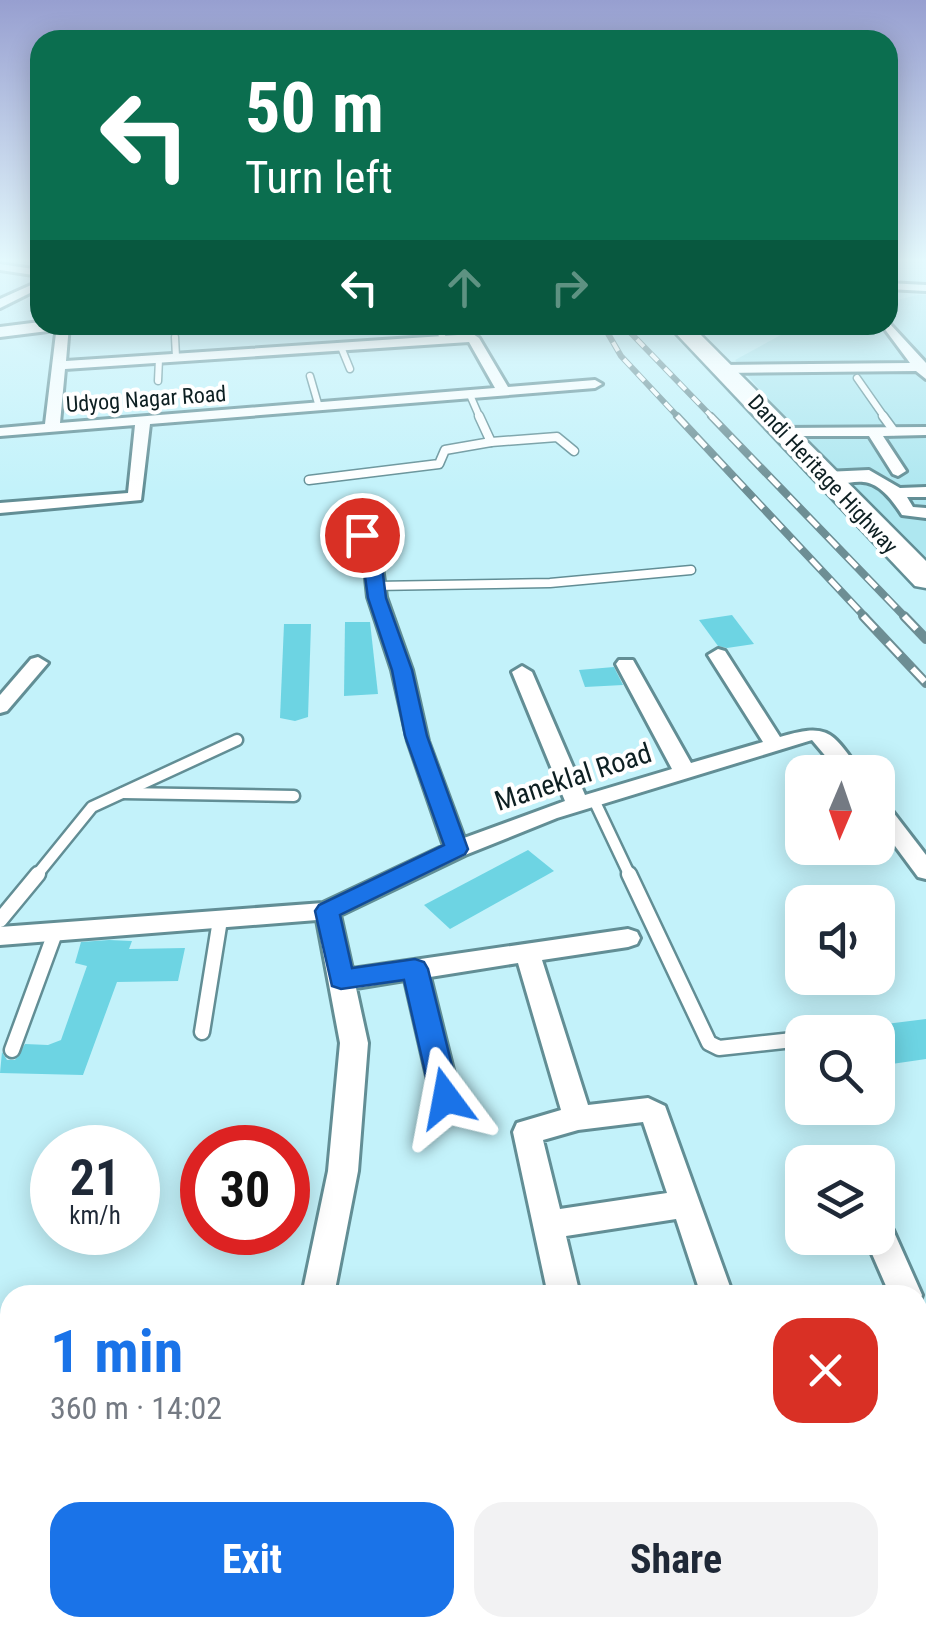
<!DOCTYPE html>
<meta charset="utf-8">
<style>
:root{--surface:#fff;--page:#f2f2f3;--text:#1f2937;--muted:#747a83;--accent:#1a73e8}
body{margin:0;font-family:"Roboto Condensed",sans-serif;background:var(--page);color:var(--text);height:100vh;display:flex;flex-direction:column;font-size:38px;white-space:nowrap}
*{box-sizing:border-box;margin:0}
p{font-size:32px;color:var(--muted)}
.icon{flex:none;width:55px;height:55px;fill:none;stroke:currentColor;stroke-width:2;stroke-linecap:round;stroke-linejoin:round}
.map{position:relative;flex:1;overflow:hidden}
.panel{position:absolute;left:0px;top:1285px;width:928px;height:352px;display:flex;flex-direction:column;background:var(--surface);border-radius:30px 30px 0 0;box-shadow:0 5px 25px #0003}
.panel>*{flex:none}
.banner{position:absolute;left:30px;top:30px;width:868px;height:305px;border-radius:30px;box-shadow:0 5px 25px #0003;background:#0b6e4f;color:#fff;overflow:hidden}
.needle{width:65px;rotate:182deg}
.fabs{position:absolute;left:785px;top:755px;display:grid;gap:20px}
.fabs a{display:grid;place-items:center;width:110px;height:110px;border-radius:20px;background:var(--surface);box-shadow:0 5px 25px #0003;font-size:50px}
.speed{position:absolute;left:30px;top:1125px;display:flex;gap:20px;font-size:50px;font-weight:700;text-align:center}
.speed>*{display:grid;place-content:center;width:130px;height:130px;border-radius:50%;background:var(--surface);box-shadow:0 5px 25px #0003;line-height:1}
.speed small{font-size:25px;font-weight:400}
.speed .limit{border:15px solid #d22;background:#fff;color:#111}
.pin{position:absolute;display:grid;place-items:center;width:85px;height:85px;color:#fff;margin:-42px;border:5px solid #fff;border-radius:50%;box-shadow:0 2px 10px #0007}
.me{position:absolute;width:110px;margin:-55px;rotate:347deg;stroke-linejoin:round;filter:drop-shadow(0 0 8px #0008)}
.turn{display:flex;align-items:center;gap:35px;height:210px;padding:0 50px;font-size:45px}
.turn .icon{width:130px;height:130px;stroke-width:2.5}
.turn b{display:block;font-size:70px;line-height:85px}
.lanes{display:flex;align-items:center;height:95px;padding:0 50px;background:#0003;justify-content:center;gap:50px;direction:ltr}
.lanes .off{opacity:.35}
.round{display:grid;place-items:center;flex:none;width:105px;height:105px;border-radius:30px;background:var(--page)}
.headline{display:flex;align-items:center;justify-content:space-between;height:170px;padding:0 50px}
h1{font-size:60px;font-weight:700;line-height:75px;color:var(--accent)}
.cta{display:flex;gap:20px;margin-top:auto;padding:20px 50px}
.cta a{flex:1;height:115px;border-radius:30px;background:var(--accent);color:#fff;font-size:40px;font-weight:700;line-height:115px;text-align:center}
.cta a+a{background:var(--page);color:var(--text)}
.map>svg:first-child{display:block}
.built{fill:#aee7f0}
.building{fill:#6dd4e3}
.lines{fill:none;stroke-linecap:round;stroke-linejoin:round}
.service-far4-casing{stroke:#628e95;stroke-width:9}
.service-far3-casing{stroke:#628e95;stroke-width:11}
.service-far2-casing{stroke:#628e95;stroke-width:15}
.service-far1-casing{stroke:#628e95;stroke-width:19}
.service-casing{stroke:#628e95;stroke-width:22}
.minor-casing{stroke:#628e95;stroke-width:6}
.secondary-casing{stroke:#628e95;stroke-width:6}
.trunk-casing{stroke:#628e95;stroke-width:5}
.service-far4{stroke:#fff;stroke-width:6}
.service-far3{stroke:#fff;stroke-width:8}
.service-far2{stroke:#fff;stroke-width:10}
.service-far1{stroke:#fff;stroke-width:14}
.service{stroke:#fff;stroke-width:18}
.minor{fill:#fff;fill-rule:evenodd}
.secondary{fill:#fff;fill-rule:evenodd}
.trunk{fill:#fff;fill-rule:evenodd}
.rail-far2-casing{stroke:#6d8e94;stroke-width:6}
.rail-far1-casing{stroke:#6d8e94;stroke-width:8}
.rail-casing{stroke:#6d8e94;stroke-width:10}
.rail-far2{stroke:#fff;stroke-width:4;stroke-dasharray:10;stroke-linecap:butt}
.rail-far1{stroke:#fff;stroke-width:5;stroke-dasharray:14;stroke-linecap:butt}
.rail{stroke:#fff;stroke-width:6;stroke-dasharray:18;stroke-linecap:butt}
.route{fill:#1a73e8;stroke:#114b97;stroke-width:2.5}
.labels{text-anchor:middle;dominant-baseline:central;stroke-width:8;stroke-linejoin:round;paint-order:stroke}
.far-street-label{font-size:22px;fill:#0d1f22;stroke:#fff}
.street-label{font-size:28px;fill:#0d1f22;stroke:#fff}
</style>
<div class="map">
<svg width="926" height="1637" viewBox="0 0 926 1637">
<rect width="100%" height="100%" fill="#c3f2fa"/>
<path class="built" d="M918 295H926V566L799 437 735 360 799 325H888V302Z"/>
<g class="building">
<path d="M732 615 754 644 727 648 718 646 699 620Z"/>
<path d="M345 622H370L378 694 344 696Z"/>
<path d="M284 624H311L308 717 295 721 280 718Z"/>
<path d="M614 667 623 685 585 687 579 670Z"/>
<path d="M528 850 554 871 450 929 424 905Z"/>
<path d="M109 940 132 941 129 949 185 948 178 981 117 982 83 1075 0 1073 2 1052 7 1060H15L25 1044 48 1045 61 1040 87 966 75 963 81 942Z"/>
<path d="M926 1019V1059L878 1066V1025Z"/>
</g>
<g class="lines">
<defs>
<g id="service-far4">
<path d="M437 325 444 340"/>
<path d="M175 337 176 357"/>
<path d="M341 347 350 369"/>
<path d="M310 376 319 407"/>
<path d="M857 378 885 418"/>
<path d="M158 381 159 359"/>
<path d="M470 395 480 418"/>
</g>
<g id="service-far3">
<path d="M883 416 894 431"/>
<path d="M491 442 557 437 574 451"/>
<path d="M309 480 439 464 445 450 491 442 479 416"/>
<path d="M375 586 550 583 691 570"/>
</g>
<g id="service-far2">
<path d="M123 793 294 796"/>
<path d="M594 800 630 876"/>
<path d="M36 876 92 807 237 740"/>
</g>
<g id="service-far1">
<path d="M629 874 709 1043 719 1048 802 1039"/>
<path d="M0 920 38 874"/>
<path d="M202 1032 220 920"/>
<path d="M12 1050 55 933"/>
</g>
<path id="service" d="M0 1385H10"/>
<g id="minor">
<path d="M0 264 40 270V276L0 270Z"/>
<path d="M40 281V288L0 308V299Z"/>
<path d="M888 283 926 285V291L888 289Z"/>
<path d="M890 324 926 363V379L916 371 723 373 716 369 723 365 910 363 884 328Z"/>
<path d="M57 325H69L66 361 473 334 479 338 508 387 595 380 602 384 595 388 150 424 141 500 0 513V503L128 493 135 425 0 436V428L45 424ZM469 342 495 388 60 423 65 369Z"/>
<path d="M315 325H327L320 331Z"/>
<path d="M926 427V435L883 436 906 471 898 476 893 474 869 436H782L775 432 782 428Z"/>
<path d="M869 470 900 488 926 487V497H907L913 507 926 508V518L902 515C865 456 849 498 817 477L825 472Z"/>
<path d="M362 530 370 535V557L382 567 386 597 412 670 428 741 464 838 565 801 512 672 522 666 532 672 585 795 672 769 616 664 619 660H633L691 763 763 742 708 655 718 649 725 651 780 737C829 722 832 732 861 772H839L812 740 557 818 465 855 340 915 352 969 628 929 637 932 640 938 637 944 628 947 542 960 588 1105 648 1098 665 1106 733 1295H701L676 1219 566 1236 580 1295H548L513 1132 517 1123 561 1110 518 963 430 977 460 1098 456 1106 446 1110 436 1106 432 1098 405 980 356 988 368 1043 358 1171 334 1295H302L328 1171 340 1043 317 920 0 945V927L323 903 444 846 408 741 392 670 368 597 365 569 352 559 354 535ZM643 1122 667 1193 560 1209 543 1140 578 1130Z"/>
<path d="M38 657 48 663 7 711 0 713V695L31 659Z"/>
<path d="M878 801 886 803 926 855V879L918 877 878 823Z"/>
<path d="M882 1226 893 1230 922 1295 918 1306V1295H890L866 1240 878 1238V1228Z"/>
<path d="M918 1307 926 1310V1359L918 1356Z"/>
<path d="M918 1413H926V1449L918 1448Z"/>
<path d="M249 1628H288V1637H248Z"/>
<path d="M487 1628H568L569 1629 565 1637H491Z"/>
<path d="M630 1628H669L671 1637H631Z"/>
</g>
<path id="secondary" d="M40 322V325H65L56 330 0 337V327Z"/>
<path id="trunk" d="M668 325H691L926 561V588L915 586Z"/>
</defs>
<use href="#service-far4" class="service-far4-casing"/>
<use href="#service-far3" class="service-far3-casing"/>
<use href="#service-far2" class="service-far2-casing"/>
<use href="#service-far1" class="service-far1-casing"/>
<use href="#service" class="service-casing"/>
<use href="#minor" class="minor-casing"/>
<use href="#secondary" class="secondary-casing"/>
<use href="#trunk" class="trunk-casing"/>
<use href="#service-far4" class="service-far4"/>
<use href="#service-far3" class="service-far3"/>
<use href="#service-far2" class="service-far2"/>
<use href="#service-far1" class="service-far1"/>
<use href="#service" class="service"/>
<use href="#minor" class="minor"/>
<use href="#secondary" class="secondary"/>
<use href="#trunk" class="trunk"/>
<defs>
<g id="rail-far2">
<path d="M603 325 621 356 679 418"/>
<path d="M623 325 713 418"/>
</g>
<g id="rail-far1">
<path d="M677 416 866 618"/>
<path d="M711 416 906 618"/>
</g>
<g id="rail">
<path d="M863 616 926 683"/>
<path d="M904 616 926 639"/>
</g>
</defs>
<use href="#rail-far2" class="rail-far2-casing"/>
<use href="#rail-far1" class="rail-far1-casing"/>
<use href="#rail" class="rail-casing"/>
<use href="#rail-far2" class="rail-far2"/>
<use href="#rail-far1" class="rail-far1"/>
<use href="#rail" class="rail"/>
</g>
<linearGradient id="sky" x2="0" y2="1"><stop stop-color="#979fd0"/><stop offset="0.53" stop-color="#e4f9fd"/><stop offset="1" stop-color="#e4f9fd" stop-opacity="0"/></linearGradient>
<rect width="926" height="491" fill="url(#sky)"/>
<path class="route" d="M356 531 370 535V556L382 567 386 598 412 670 427 736 468 849 465 854 340 915 352 968 415 959 424 962 428 969 460 1098 456 1106 446 1110 435 1106 431 1098 404 980 341 989 332 986 315 911 319 905 444 845 405 736 392 670 368 598 364 569 352 558Z"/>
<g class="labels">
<g class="far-street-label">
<text transform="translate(146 399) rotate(-4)">Udyog Nagar Road</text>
<text transform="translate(823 474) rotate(47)">Dandi Heritage Highway</text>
</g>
<g class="street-label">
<text transform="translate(573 777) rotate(-18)">Maneklal Road</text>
</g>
</g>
</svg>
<div class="fabs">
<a><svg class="needle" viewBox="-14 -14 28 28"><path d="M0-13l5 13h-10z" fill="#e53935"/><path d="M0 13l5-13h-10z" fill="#747a83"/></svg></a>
<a><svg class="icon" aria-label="sound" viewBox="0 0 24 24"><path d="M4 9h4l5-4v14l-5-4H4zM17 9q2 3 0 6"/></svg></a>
<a><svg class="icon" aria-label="search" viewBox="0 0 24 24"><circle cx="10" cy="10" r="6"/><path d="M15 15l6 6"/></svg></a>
<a><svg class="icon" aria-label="layers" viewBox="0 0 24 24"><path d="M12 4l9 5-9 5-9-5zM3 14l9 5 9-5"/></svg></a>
</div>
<div class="speed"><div>21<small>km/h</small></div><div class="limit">30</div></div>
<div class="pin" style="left:362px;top:535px;background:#d93025"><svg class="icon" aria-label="arrive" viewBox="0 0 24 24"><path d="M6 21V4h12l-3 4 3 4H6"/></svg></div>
<svg class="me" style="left:446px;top:1098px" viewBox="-20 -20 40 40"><path d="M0-17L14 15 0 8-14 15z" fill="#1a73e8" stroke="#fff" stroke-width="4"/></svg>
<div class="banner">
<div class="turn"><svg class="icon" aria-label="left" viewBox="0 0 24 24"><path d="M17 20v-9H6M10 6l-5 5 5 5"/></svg><div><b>50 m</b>Turn left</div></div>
<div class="lanes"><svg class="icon" aria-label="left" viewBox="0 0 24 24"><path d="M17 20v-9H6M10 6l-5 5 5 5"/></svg><svg class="icon off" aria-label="ahead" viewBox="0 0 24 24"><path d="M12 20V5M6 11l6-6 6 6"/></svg><svg class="icon off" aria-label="right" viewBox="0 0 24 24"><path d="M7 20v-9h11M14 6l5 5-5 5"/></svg></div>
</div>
<section class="panel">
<div class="headline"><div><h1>1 min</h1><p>360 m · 14:02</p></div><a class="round" style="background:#d93025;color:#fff"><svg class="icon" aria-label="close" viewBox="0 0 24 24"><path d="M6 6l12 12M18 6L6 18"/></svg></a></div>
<div class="cta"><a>Exit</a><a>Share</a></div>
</section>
</div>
